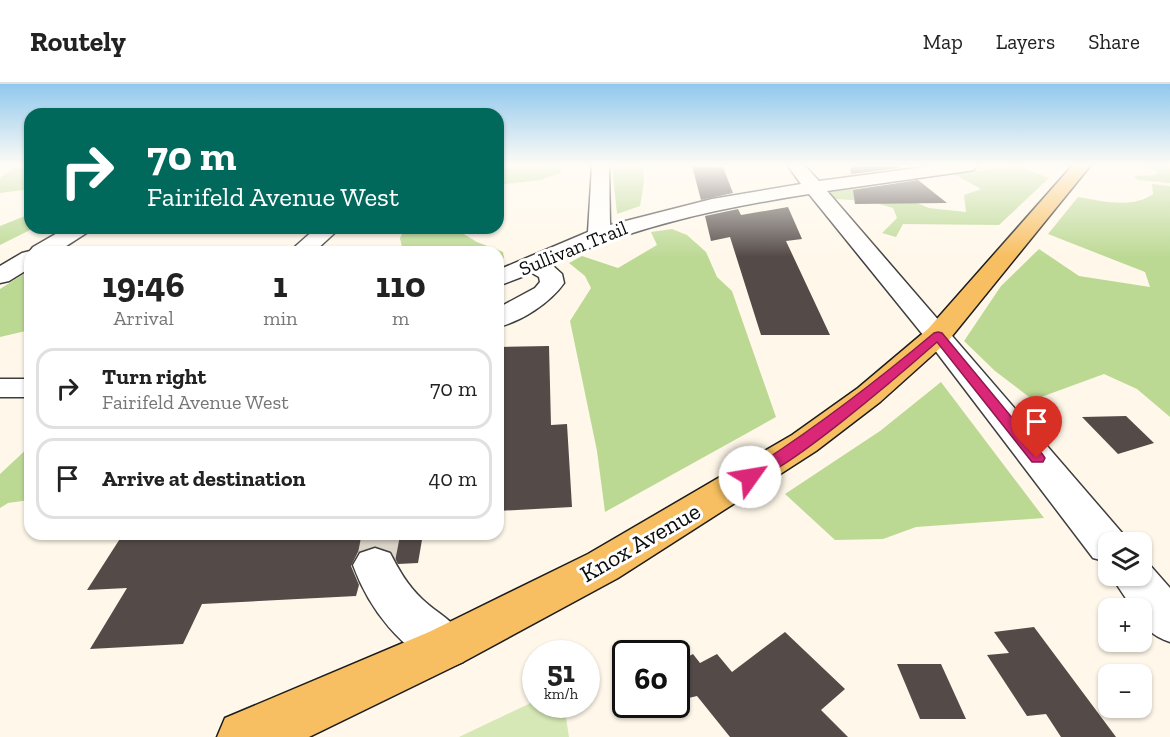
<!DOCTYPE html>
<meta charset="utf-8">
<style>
:root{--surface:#fff;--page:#f6f6f6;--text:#222;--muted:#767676;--line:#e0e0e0}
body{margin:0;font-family:"Zilla Slab",serif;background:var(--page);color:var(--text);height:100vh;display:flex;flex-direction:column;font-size:22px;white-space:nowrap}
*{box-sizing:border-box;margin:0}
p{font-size:20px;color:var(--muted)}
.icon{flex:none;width:33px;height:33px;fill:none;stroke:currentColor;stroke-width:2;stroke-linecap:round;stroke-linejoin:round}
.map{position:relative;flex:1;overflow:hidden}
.sheet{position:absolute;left:24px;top:162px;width:480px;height:294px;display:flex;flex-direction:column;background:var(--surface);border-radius:18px;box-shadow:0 2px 4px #0004}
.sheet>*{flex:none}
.hud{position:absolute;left:24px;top:24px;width:480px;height:126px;border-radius:18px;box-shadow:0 2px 4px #0004;background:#00695c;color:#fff;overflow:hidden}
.tools{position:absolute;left:1098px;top:448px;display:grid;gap:12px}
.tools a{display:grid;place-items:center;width:54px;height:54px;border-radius:12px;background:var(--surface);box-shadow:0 2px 4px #0004;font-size:30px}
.speed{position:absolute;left:522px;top:556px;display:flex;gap:12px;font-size:30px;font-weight:700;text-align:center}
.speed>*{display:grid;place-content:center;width:78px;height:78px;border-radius:50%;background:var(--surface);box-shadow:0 2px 4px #0004;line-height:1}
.speed small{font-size:15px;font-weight:400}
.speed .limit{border:3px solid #111;border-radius:9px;background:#fff;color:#111}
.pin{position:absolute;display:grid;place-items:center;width:51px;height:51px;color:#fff;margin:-62px -26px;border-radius:50% 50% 50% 0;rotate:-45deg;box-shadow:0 0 6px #0007}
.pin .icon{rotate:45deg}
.me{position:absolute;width:66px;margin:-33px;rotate:58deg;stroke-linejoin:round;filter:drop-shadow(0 0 4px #0008)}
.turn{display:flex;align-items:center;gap:21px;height:126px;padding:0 24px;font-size:27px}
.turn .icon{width:78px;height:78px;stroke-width:2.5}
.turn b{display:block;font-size:42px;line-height:51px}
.eta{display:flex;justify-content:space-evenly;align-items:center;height:102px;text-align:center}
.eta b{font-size:36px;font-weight:800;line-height:42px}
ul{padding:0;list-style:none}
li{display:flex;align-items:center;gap:18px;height:81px;margin:0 12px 9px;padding:0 12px;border:3px solid var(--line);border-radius:18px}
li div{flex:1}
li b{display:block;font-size:22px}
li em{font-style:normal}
header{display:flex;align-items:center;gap:36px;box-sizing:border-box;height:84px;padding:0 30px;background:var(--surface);border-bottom:2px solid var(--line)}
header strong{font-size:28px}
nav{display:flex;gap:33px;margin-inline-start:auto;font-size:21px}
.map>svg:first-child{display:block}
.green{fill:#d6e8b5}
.forest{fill:#bcd994}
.building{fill:#544b48}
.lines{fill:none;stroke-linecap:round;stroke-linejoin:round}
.minor-tunnel{stroke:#dad4c9;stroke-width:38;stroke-dasharray:38 20;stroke-linecap:butt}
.minor-casing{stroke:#3e3e3e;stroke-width:3}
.major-casing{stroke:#1c1c1c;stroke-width:3}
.minor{fill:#fff;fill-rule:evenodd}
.major{fill:#f7bf61;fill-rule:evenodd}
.route{fill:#db2777;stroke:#8e194d;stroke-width:1.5}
.labels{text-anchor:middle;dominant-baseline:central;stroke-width:6;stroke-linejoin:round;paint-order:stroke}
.far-street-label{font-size:20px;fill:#0b0b0b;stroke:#fff}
.street-label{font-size:24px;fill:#0b0b0b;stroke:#fff}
</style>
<header>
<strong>Routely</strong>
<nav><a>Map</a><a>Layers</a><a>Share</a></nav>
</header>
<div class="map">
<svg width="1170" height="653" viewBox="0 0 1170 653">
<rect width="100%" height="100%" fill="#fff8ea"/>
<path class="green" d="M535 617 536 621H564L569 653H459Z"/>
<g class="forest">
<path d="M16 82H30V105L0 109V94Z"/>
<path d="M498 82H563L560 89 541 96 498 101Z"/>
<path d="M612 82H643L644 98 640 122 617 130Z"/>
<path d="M1018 82 1049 94 999 141 903 140 896 153 882 149 897 134 893 124 869 117 835 115 828 108 877 102 929 124 966 128 964 111 981 105 954 90Z"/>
<path d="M1141 82H1170V99L1138 96 1134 92 1155 91 1159 87Z"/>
<path d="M1152 100 1170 102V333L1137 305 1104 290 1033 316 995 287 964 257 1001 202 1039 165 1079 192 1150 203 1145 188 1048 150 1078 113C1102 117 1132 125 1153 110Z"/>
<path d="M30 130V144H34L0 161V142Z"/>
<path d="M405 144H469L462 149 477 158 503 168 504 174 498 177V168H403L400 154Z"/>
<path d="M672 145 687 151 706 168 717 193 732 207 776 333 605 428 597 367 570 237 591 204 585 192 569 179 582 172 618 184 657 161 651 148Z"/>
<path d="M30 186V246L0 253V205Z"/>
<path d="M941 298 1044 434 916 443 883 455 835 456 785 410 880 347Z"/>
<path d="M30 362V416L8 419 0 424V390Z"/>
</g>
<g class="building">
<path d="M692 82 723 83 733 109 701 116Z"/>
<path d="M850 82H895L901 84 851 90Z"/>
<path d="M918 96 947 119 855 120 853 106Z"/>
<path d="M788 123 802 155 786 157 830 251H761L730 153 711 157 705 132 738 125 741 131Z"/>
<path d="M549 262 551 341 567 340 572 423 498 427V263Z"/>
<path d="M1126 332 1154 359 1118 370 1082 333Z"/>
<path d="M123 450H423L418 479 398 480 391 467 376 462 358 468 351 482 359 501 356 512 202 520 183 560 90 565 127 504 87 506Z"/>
<path d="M1034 543 1116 653H1061L1046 630 1027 632 987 571 1009 569 994 548Z"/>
<path d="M785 548 845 605 821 626 848 653H730L697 612 676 617V579L693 570 700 579 717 570 732 588Z"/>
<path d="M897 580H941L966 635H920Z"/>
</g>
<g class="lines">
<path class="minor-tunnel" d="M375 481 381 450"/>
<defs>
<g id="minor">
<path d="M592 82H609L610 141 712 115 801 100 788 82H805L819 97 932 82H976L974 86 968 87 827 107 1123 450 1127 459H1108V478L1093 474 928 257 809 110C720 124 634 142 551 180L562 190 564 199C550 219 522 237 498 243V224L535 204 540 198 539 193 532 189 498 202V186L588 148Z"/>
<path d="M66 144H92L88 148 57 168H30V184L9 197 0 199V182L22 169 30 167 33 163Z"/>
<path d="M316 144H340L314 168H289Z"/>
<rect x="0" y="295" width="30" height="18"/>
<path d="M375 464 390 469C399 486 407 501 422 515 440 532 459 539 470 563L463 578 446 585C402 568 369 525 353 481L360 469Z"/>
<path d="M1142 477 1148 479 1170 504V558C1153 552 1142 544 1142 525H1133L1111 492H1142Z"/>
</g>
<path id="major" d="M1072 82H1090L948 257 880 318 816 367 618 494 463 578 309 653H217L225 634 429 548 588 470 792 351 858 304 928 245Z"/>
</defs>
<use href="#minor" class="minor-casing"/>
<use href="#major" class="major-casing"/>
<use href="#minor" class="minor"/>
<use href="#major" class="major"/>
</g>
<linearGradient id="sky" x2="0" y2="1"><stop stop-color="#91c8ed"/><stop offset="0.47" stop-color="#fffcf6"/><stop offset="1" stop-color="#fffcf6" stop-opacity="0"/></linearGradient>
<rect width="1170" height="173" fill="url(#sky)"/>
<path class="route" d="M938 248 942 249 1043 371 1045 374 1043 378H1032L937 258C912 280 770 404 745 397L742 393 745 389C813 346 872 301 934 249Z"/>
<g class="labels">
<g class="far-street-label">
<text transform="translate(573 164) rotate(-22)">Sullivan Trail</text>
</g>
<g class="street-label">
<text transform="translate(640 458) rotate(-30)">Knox Avenue</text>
</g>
</g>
</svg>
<div class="tools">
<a><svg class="icon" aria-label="layers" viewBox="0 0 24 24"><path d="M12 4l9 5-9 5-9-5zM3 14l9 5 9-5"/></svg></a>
<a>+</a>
<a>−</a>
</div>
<div class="speed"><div>51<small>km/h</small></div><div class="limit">60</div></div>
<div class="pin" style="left:1037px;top:374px;background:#d93025"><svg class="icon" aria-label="arrive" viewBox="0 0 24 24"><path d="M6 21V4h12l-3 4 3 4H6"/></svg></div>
<svg class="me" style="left:750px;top:393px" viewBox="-20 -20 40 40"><circle r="19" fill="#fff"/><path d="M0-13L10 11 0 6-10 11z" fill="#db2777"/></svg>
<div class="hud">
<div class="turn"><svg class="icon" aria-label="right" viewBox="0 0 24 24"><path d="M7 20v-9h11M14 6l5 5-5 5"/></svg><div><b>70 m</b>Fairifeld Avenue West</div></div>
</div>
<section class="sheet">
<div class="eta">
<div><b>19:46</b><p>Arrival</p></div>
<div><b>1</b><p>min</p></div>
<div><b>110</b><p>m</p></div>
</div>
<ul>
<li><svg class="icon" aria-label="right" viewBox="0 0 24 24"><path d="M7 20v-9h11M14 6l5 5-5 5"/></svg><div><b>Turn right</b><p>Fairifeld Avenue West</p></div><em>70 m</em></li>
<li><svg class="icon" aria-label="arrive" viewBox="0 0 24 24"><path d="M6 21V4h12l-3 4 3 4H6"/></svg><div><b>Arrive at destination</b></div><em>40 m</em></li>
</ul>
</section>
</div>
